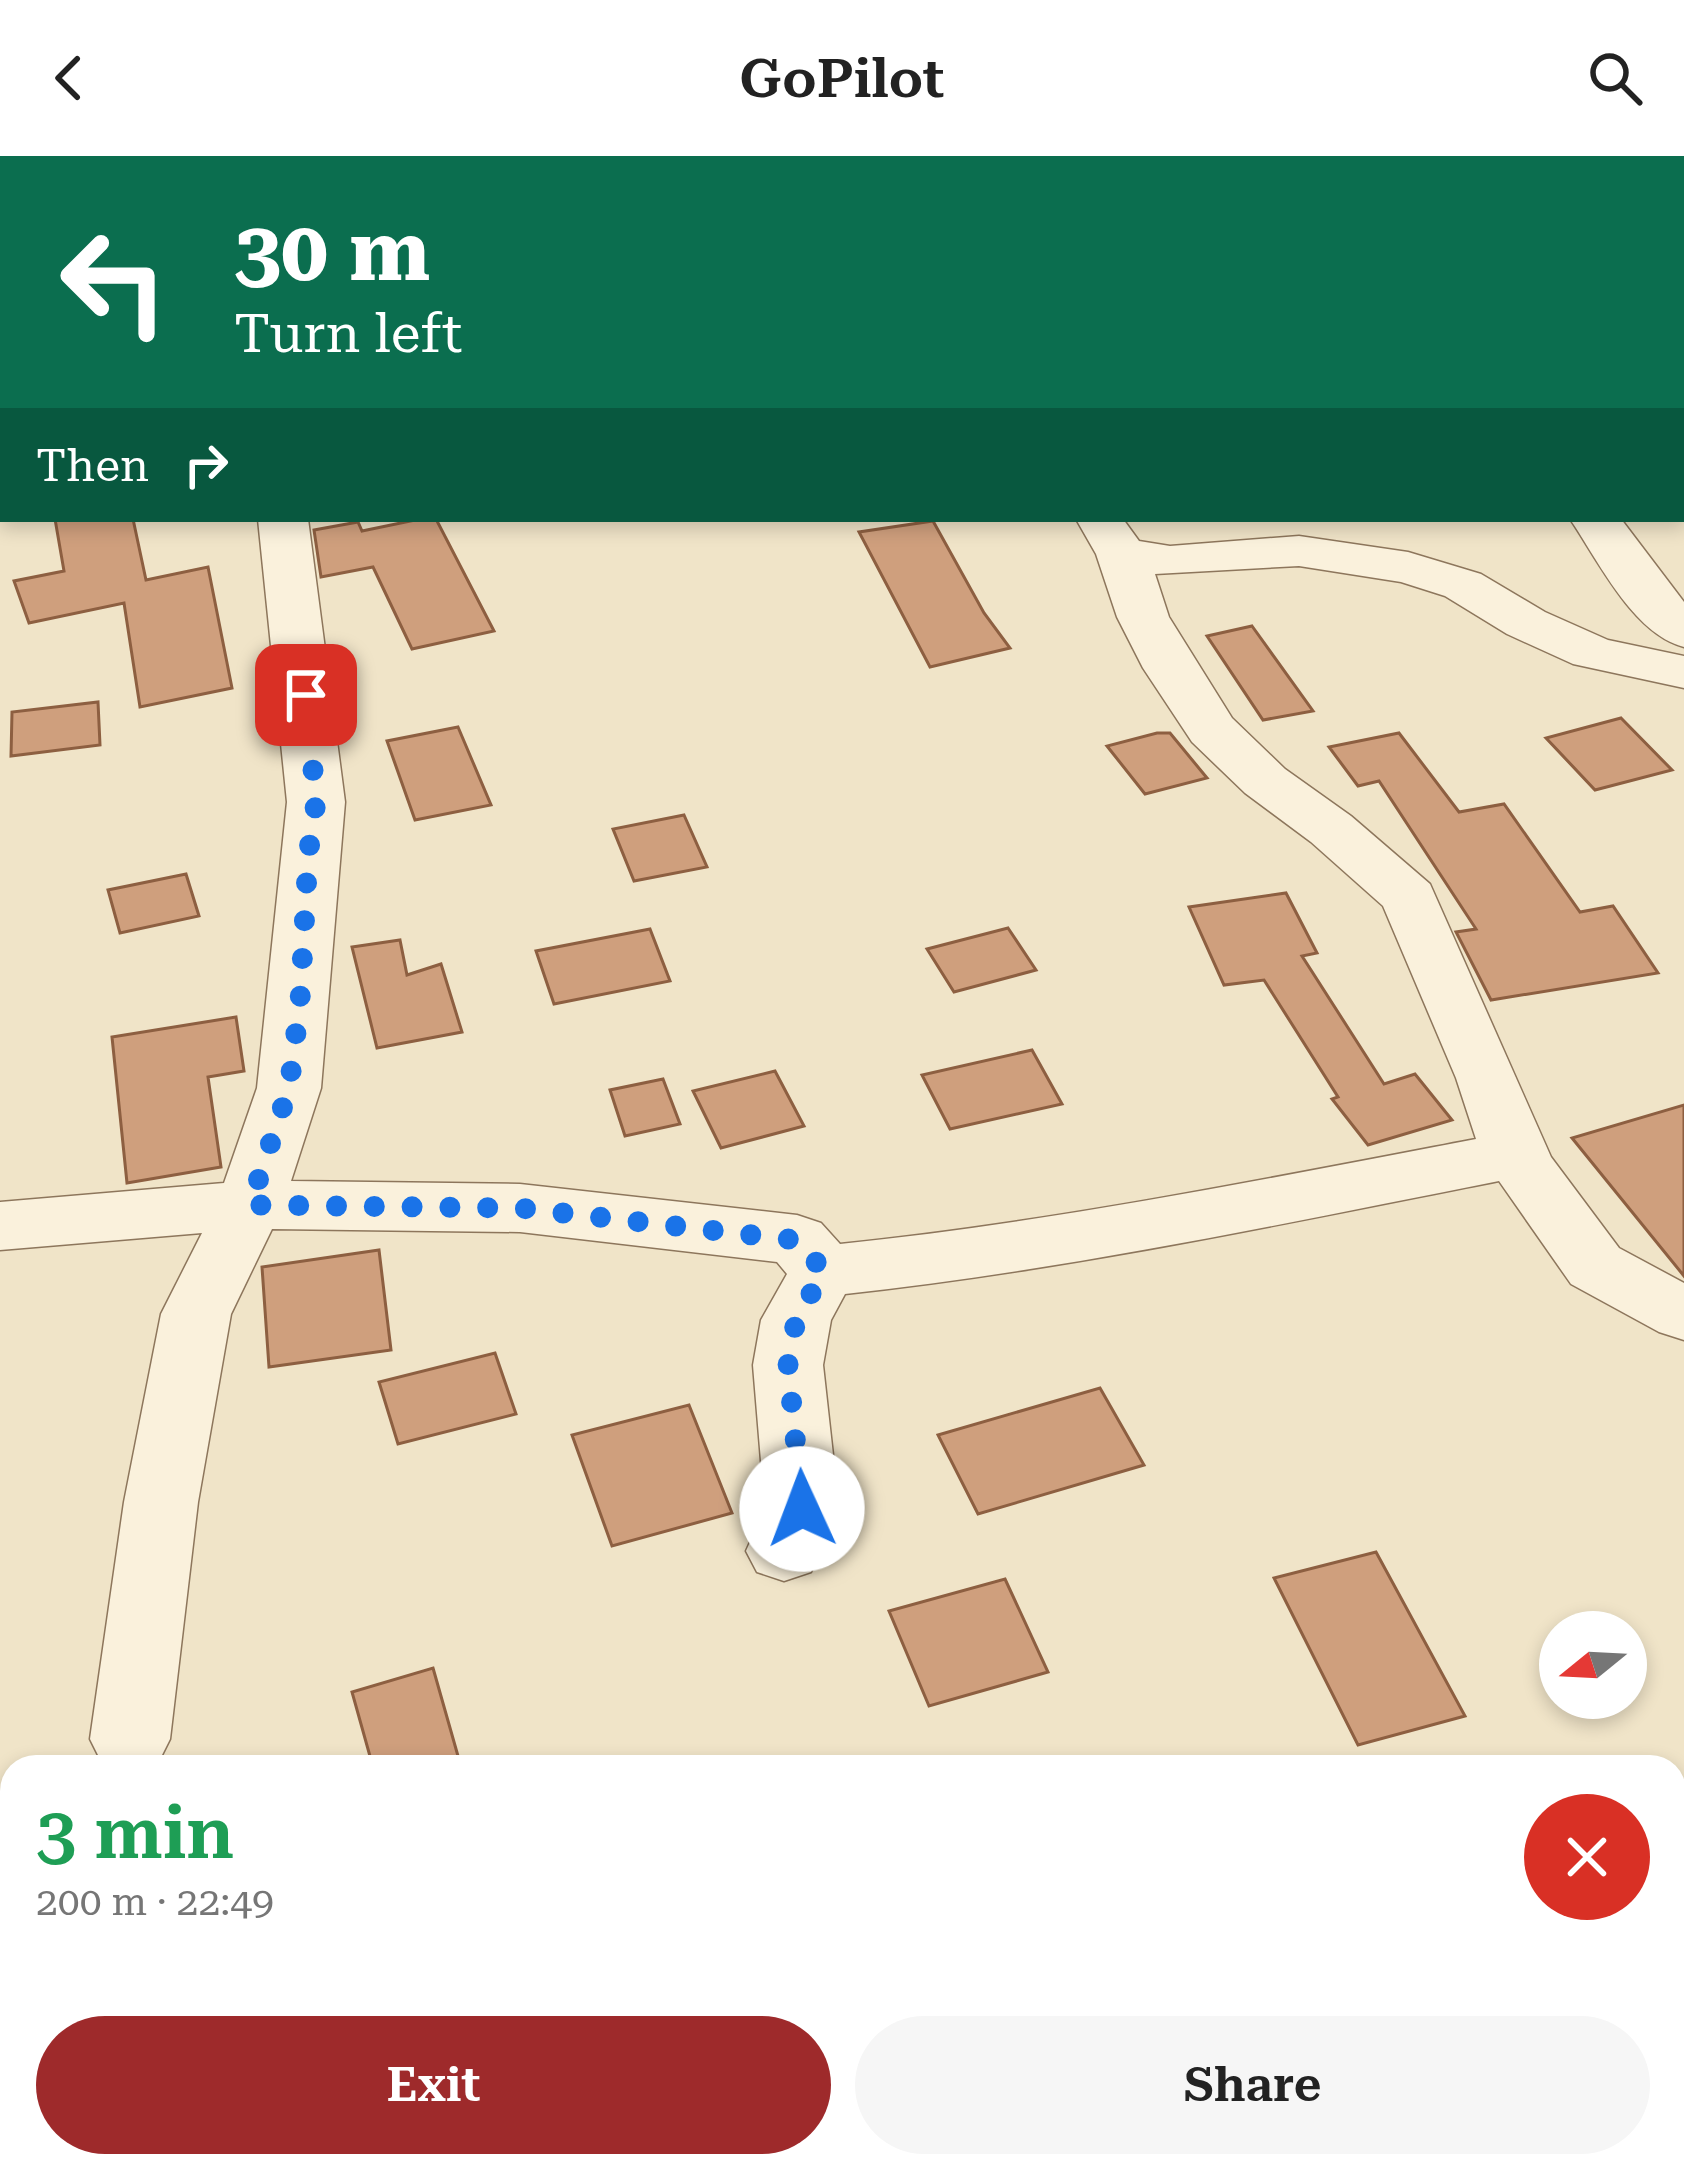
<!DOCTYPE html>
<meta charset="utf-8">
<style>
:root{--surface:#fff;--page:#f6f6f6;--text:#222;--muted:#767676;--accent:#9e2a2b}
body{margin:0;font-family:"Roboto Serif",serif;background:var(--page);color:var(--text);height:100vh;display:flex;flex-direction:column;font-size:45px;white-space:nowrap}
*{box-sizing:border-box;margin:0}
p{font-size:39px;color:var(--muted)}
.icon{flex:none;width:66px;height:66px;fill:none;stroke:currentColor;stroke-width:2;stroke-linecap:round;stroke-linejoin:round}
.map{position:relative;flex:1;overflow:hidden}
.sheet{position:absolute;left:0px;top:1599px;width:1686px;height:423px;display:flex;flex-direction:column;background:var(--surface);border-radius:36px 36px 0 0;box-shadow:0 6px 18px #0003}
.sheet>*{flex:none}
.guide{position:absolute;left:0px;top:0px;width:1686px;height:366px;box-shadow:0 6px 18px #0003;background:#0b6e4f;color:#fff;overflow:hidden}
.needle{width:78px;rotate:252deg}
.fabs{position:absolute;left:1539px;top:1455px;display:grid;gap:24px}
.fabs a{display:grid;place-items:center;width:108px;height:108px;border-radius:50%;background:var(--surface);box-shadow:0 6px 18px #0003;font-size:60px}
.pin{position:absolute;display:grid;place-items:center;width:102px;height:102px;color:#fff;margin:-51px;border-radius:24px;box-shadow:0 6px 18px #0006}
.me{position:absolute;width:132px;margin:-66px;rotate:358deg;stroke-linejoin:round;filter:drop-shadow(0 0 9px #0008)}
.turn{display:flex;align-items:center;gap:42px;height:252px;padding:0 36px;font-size:54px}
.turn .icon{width:156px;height:156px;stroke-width:2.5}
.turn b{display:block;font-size:84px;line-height:102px}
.then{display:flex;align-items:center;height:114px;padding:0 36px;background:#0003;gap:24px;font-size:45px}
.round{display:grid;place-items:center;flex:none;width:126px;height:126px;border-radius:63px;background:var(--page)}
.overview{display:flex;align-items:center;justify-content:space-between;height:204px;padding:0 36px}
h1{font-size:72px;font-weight:600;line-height:90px;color:#1e9e55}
.action{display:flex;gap:24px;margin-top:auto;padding:24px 36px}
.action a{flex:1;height:138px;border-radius:72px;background:var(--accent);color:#fff;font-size:48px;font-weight:600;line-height:138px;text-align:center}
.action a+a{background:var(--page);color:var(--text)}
header{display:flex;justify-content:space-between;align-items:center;height:156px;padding:0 36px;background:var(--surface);font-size:54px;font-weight:600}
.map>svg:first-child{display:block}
.building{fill:#cf9f7d;stroke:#8d5f41;stroke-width:3}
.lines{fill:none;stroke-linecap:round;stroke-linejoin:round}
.minor-casing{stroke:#8d765c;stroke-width:3}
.minor{fill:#faf1dc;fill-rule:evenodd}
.route{stroke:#1a73e8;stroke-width:21;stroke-dasharray:0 37.8}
</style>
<header><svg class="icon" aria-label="back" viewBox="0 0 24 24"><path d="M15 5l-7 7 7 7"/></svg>GoPilot<svg class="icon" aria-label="search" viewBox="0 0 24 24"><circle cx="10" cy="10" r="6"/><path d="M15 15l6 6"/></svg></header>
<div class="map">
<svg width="1684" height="2021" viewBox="0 0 1684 2021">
<rect width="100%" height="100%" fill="#f0e4c8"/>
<g class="building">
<path d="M55 363H133L146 424 208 411 232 532 140 551 124 447 29 467 14 425 64 415Z"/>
<path d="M420 363H436L494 475 412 493 373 411 321 421 314 374 358 366 362 375Z"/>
<path d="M933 365 984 457 1010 492 930 511 859 376Z"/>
<path d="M1252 470 1313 555 1263 564 1207 480Z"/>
<path d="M98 546 100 589 11 600 12 556Z"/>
<path d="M1621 562 1672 614 1595 634 1546 582Z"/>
<path d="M458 571 491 649 415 664 387 585Z"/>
<path d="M1157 577H1170L1207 622 1145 638 1107 590Z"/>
<path d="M1399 577 1459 656 1504 648 1580 756 1613 750 1658 817 1491 844 1456 776 1476 773 1379 625 1358 630 1329 591Z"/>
<path d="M684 659 707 711 634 725 613 673Z"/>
<path d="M186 718 199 760 120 777 108 734Z"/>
<path d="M1286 737 1317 797 1302 800 1384 928 1415 918 1452 964 1368 989 1332 943 1338 941 1264 824 1224 829 1189 751Z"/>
<path d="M1008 772 1036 814 954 836 927 793Z"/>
<path d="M650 773 670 825 554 848 536 795Z"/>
<path d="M400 784 407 819 441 808 462 876 377 892 352 791Z"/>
<path d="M236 861 244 915 208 921 221 1011 127 1027 112 881Z"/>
<path d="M1032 894 1062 948 950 973 922 919Z"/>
<path d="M775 915 804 970 721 992 693 935Z"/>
<path d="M663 923 680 968 625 980 610 934Z"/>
<path d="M1684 949V1120L1572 982Z"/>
<path d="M379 1094 391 1194 269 1211 262 1111Z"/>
<path d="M495 1197 516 1258 398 1288 379 1226Z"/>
<path d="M1100 1232 1144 1309 978 1358 938 1279Z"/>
<path d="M689 1249 732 1357 612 1390 572 1279Z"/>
<path d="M1376 1396 1465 1560 1358 1589 1274 1422Z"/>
<path d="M1005 1423 1048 1516 929 1550 889 1455Z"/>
<path d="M433 1512 458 1600 421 1611H373L352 1536Z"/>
</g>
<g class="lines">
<defs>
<g id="minor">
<path d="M174 0H216L173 3Z"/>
<path d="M749 0H791L748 3Z"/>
<path d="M1269 0H1312L1314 3H1271Z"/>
<rect x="1683" y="266" width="1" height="30"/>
<path d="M258 363H308L345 646 321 932 291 1025 520 1028 797 1059 821 1067 840 1088C1054 1066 1265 1023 1476 983L1456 922 1383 750 1311 686 1245 637 1192 586 1143 512 1117 461 1096 398 1076 363H1123L1139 385 1170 390 1299 380 1408 396 1481 418 1545 456 1608 484 1684 500V532L1573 508 1507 478 1445 440 1401 426 1299 410 1155 418 1169 461 1232 562 1285 613 1351 660 1430 728 1551 1001 1619 1092 1684 1127V1184L1659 1176 1571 1128 1499 1025C1282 1068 1066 1114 845 1138L831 1164 823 1209 839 1353 811 1416 784 1425 757 1416 746 1395 765 1353 753 1209 761 1164 787 1118 777 1106 520 1076 272 1073 231 1158 198 1346 170 1583 158 1607 147 1611 102 1607 90 1583 124 1346 161 1158 202 1077 0 1094V1046L224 1027 257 932 287 646Z"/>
<path d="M1570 363H1621L1684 446V491C1633 478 1598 404 1570 363Z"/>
</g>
</defs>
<use href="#minor" class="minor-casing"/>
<use href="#minor" class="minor"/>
</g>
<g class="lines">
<path class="route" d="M306 539 316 646 308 700 300 845 289 932 250 1049 520 1052 796 1084 824 1115 796 1164 788 1209 802 1353"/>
</g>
</svg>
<div class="fabs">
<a><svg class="needle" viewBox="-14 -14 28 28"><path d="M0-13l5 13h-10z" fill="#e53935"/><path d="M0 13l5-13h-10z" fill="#767676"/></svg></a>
</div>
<div class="pin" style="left:306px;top:539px;background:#d93025"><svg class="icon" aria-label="arrive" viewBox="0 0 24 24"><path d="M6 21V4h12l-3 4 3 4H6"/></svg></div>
<svg class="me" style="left:802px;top:1353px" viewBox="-20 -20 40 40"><circle r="19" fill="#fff"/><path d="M0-13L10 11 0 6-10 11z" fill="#1a73e8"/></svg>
<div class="guide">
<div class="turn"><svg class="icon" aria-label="left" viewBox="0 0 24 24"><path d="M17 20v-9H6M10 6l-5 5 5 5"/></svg><div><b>30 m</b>Turn left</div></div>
<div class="then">Then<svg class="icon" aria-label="right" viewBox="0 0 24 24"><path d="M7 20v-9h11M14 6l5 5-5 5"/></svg></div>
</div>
<section class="sheet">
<div class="overview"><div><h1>3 min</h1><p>200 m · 22:49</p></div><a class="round" style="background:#d93025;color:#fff"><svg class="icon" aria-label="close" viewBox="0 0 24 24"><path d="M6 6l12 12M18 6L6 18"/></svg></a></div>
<div class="action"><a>Exit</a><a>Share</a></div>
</section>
</div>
